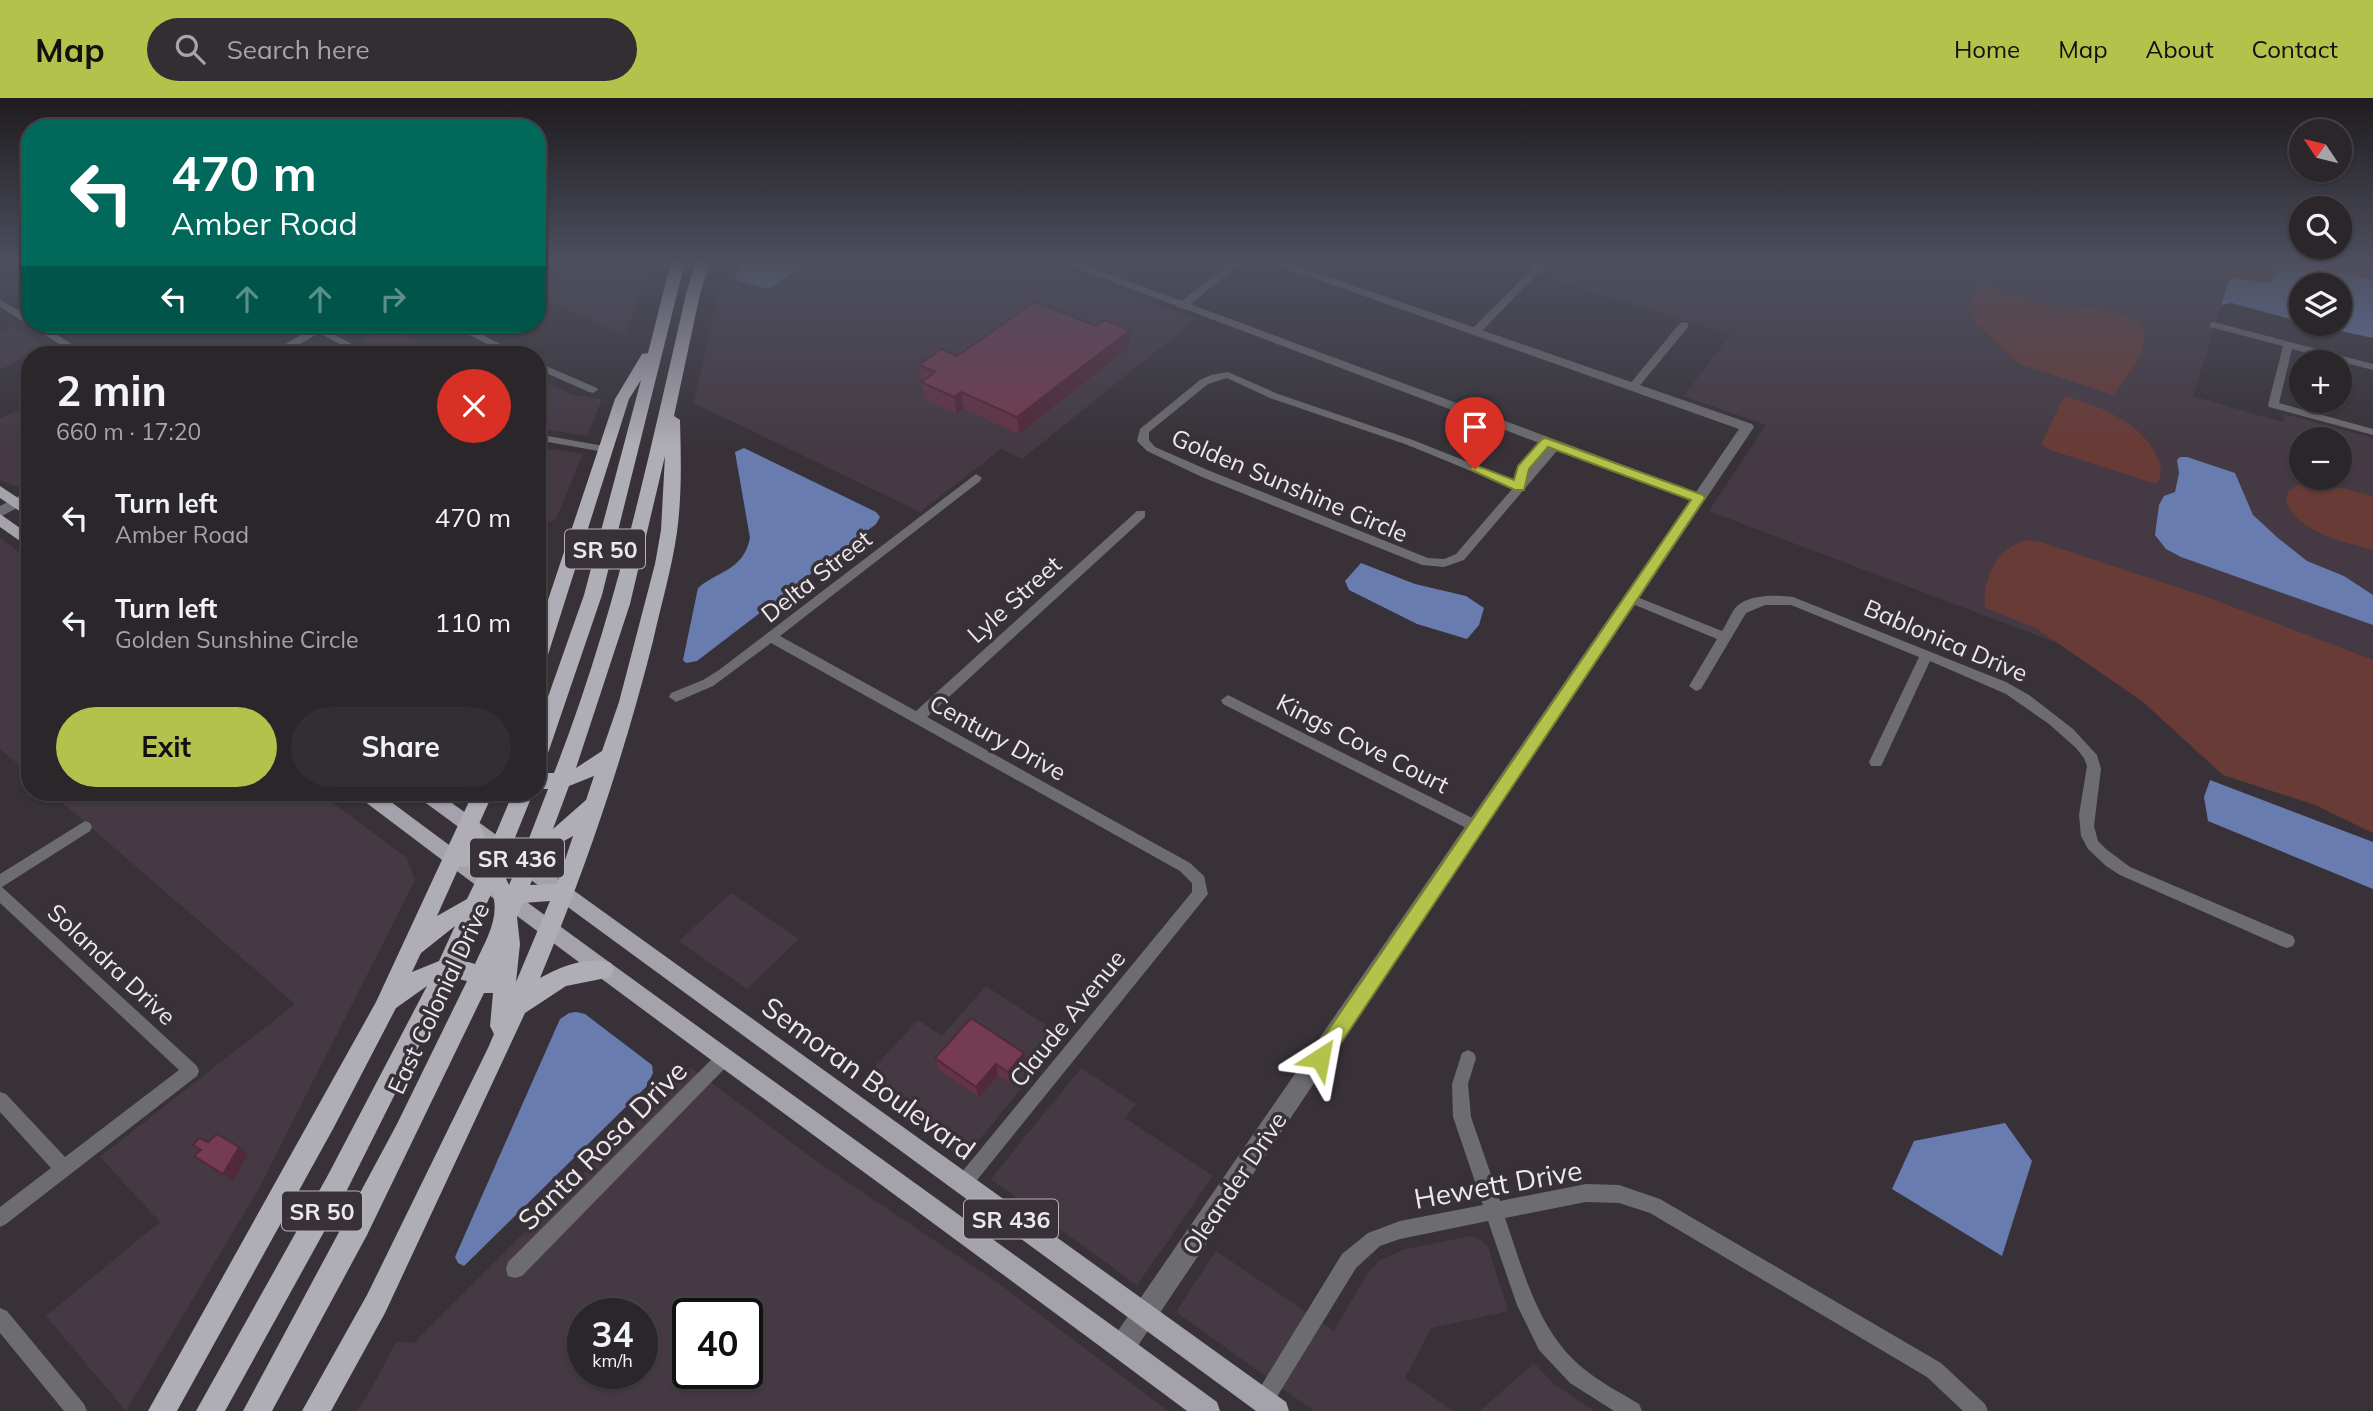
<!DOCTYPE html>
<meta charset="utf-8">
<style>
:root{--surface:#2a262a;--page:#322e32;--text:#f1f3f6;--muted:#a5a5a8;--line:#464347;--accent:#b3c24b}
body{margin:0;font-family:Mulish,sans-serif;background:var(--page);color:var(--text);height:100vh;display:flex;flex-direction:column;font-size:26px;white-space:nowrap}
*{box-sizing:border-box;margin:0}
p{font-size:23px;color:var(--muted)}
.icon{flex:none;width:38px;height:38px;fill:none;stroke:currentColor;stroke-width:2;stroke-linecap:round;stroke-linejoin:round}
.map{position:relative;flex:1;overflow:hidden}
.details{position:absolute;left:21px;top:248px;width:525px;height:455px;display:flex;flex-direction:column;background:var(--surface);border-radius:28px;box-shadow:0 2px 5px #0004,0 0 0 2px var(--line)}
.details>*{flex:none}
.top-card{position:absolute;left:21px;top:21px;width:525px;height:214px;border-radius:28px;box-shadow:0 2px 5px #0004,0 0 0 2px var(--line);background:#00695c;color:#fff;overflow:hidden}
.needle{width:46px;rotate:305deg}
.buttons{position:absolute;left:2289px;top:21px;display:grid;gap:14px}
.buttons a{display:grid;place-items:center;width:63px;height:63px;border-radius:50%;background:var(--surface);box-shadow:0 2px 5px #0004,0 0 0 2px var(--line);font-size:35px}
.speed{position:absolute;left:567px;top:1200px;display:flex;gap:14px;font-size:35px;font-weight:700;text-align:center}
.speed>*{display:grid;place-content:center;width:91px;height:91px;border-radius:50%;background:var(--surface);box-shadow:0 2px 5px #0004,0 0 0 2px var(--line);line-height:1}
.speed small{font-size:18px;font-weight:400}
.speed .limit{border:4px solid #111;border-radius:10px;background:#fff;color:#111}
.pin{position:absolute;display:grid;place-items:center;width:60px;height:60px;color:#fff;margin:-72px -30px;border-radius:50% 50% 50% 0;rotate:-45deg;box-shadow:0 0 7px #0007}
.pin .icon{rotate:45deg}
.me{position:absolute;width:77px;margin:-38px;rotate:34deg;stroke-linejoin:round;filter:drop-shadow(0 0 5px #0008)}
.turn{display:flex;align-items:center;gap:24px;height:147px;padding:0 35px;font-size:32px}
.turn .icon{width:91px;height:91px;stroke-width:2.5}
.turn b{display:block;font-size:49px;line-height:60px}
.lanes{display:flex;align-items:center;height:66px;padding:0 35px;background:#0003;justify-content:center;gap:35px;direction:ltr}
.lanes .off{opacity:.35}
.round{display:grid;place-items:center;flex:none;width:74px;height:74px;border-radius:37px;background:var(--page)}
.overview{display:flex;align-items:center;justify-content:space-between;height:119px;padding:0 35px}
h1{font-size:42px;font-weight:700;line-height:52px}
.primary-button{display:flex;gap:14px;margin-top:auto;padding:14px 35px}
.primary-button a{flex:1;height:80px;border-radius:42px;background:var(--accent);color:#111;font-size:28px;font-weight:700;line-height:80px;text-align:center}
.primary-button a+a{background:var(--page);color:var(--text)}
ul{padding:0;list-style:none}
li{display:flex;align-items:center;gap:21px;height:105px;padding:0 35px}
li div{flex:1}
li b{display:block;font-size:26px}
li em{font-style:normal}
header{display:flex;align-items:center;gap:42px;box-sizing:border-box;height:98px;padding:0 35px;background:var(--accent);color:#111}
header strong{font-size:33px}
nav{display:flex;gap:38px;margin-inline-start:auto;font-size:24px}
.search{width:490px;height:63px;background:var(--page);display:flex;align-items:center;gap:18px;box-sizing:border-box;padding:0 24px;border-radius:38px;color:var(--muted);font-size:26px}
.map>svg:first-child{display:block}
.built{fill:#453a44;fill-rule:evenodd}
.green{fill:#693b36}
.water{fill:#687cb0}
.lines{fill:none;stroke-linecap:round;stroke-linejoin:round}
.minor{fill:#6d6c70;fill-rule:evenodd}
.tertiary{fill:#6d6c70;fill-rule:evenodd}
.primary{fill:#a4a2aa;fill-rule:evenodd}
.trunk{fill:#afadb6;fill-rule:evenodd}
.wall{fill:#643346}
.shaded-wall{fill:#512939}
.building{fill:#743b51;stroke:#512939;stroke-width:2}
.route{fill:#b3c24b;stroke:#747e31;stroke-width:2}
.labels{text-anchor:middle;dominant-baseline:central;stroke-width:7;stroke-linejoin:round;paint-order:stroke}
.shield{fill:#383238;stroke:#b6b1b6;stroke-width:2}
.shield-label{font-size:23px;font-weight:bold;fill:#ece8ec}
.street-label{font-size:24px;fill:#ece8ec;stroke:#383238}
.near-street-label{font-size:28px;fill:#ece8ec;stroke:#383238}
</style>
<header>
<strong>Map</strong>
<div class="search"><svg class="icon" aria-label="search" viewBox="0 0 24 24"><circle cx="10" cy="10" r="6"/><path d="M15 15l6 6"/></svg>Search here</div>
<nav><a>Home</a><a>Map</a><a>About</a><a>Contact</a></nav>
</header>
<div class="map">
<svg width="2373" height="1313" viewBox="0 0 2373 1313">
<rect width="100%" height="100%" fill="#383238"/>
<g class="built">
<path d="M569 164H651L625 239 538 198Z"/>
<path d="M728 164H1045L1196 221 1022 361 1001 351 920 414 694 305 712 221Z"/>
<path d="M1563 164H2193L2232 174 2193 298 2285 325 2283 316 2373 340V665L1709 413 1766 327 1684 298 1730 237 1548 179ZM2301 341H2340V380H2301Z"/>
<path d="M13 228 48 249 0 271V234Z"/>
<path d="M386 229 438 256 390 257 362 242Z"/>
<path d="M544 283 573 297 602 301 587 338 537 330V287Z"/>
<path d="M19 312 30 320V388L18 389 0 382V320Z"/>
<path d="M537 349 583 356 556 420 537 432Z"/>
<path d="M0 440 30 462V676L0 651Z"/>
<path d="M51 695H319L407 760 415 782 258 1092 126 1313 46 1218 160 1124 100 1059 295 906Z"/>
<path d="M731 795 799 841 747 891 679 843Z"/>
<path d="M986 888 1064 939 963 1061 857 988 918 922 942 938Z"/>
<path d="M690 969 816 1063 998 1185 1168 1313H356L368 1297 396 1244 414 1245ZM583 1216H642V1276H583ZM688 1216H747V1276H688Z"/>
<path d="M1081 970 1136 1006 1125 1020 1213 1078 1137 1187 991 1081Z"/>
<path d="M1470 1138 1482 1143 1488 1149 1508 1213 1431 1230 1405 1280 1453 1313H1314L1176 1214 1216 1153 1334 1233 1367 1176 1379 1163 1403 1152Z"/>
<path d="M1534 1265 1554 1286 1594 1313H1480Z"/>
</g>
<g class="green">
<path d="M2179 164H2373V181L2329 173H2277L2271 185 2194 178Z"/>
<path d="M1979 185C2002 192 2034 205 2058 207 2074 208 2137 211 2143 230 2151 254 2126 279 2113 297L2020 266 1976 226 1967 208Z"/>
<path d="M2064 298C2098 307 2144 325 2158 361 2162 370 2162 379 2156 386L2047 351 2042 345Z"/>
<path d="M2317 384 2373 398V452C2343 443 2299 436 2286 403L2288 394 2297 387Z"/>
<path d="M2026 442 2040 444 2209 500 2373 562V735L2315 707 2223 677 2143 604 2036 530 1985 510C1983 480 1996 451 2026 442Z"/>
</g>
<g class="water">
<path d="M740 164H799L806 167 768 191 737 182 735 180Z"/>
<path d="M2277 173H2329L2373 181V240L2308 226H2340V187H2301V224L2232 205 2221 207 2230 180 2271 185Z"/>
<path d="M744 350 876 414 880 419 876 426 697 563 686 565 683 562 698 490C719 472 743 473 750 440L735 354Z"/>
<path d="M2180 359H2187L2235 375 2253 417 2278 440 2307 463 2344 478 2373 497V527L2181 459 2166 451 2155 437 2159 407 2164 398 2175 394 2179 375 2177 362Z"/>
<path d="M1361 465 1415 486 1466 498 1484 510 1479 527 1467 541 1417 526 1349 492 1345 483Z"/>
<path d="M2210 682 2373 744V791L2208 723 2204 699Z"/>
<path d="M576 914 585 916 652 967 653 975 646 989 464 1168 458 1165 455 1159 560 921 569 915Z"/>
<path d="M2005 1025 2032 1063 2002 1158 1892 1091 1914 1043Z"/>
</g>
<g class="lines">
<g class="minor">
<path d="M1231 164H1242L1186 210H1178V206Z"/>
<path d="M1538 165 1546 167 1479 236H1471V232Z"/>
<path d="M0 202 30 219V226H40L89 257H77L0 209Z"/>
<path d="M1684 224 1688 225V229L1637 291H1629V287L1680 225Z"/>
<path d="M2214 224 2373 266V272L2292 251 2279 305 2373 331V337L2269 309 2268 307 2283 248 2210 229V225Z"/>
<path d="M303 226H315L372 257H360Z"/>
<path d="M448 226H461L522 257H509Z"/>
<path d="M537 264 597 290 598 292 593 295 589 294 537 271Z"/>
<path d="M1228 274 1278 296 1413 342 1518 384 1552 345H1560L1562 347 1464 462 1444 469 1422 467 1202 379 1147 353 1137 343 1140 331 1200 282 1211 277ZM1227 280 1270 300 1405 346 1513 390 1456 456 1444 461 1428 460 1210 373 1155 349 1149 342V334L1208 286Z"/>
<path d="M537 336 604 348 610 351 604 354 537 342Z"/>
<path d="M976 376 982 380 980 383 780 538 916 613 1137 413H1145V419L927 619 1190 765 1204 778 1208 796 969 1092 963 1095 957 1092 954 1086 957 1080 1192 794V785L1180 773 771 545 713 588 676 604 669 599 671 595 703 582 719 572Z"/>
<path d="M1632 497 1722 533C1727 526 1731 514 1737 508 1751 496 1776 497 1793 499L2006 584 2029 597 2073 631 2097 657 2101 671 2094 728 2098 743 2106 751 2130 769 2293 838 2295 843 2293 848 2287 850 2281 848 2120 777 2106 768 2088 751 2081 738 2079 717 2087 668 2084 660 2076 650 2049 626 2006 596 1930 563 1883 664 1881 668H1871L1869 664 1919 559 1791 507H1765L1746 515 1701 591 1696 593 1689 588 1717 541 1628 504 1626 501Z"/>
<path d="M1228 597 1482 725 1484 729 1482 733H1472L1223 606 1221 602Z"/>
<path d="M85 723 90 725 92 729 90 733 2 789 197 968 199 973 197 978 6 1126 0 1129V1109L51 1070 0 1014V994L6 996 65 1059 179 972 0 805V776Z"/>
<path d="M725 951 731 954 733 959 731 964 522 1178 515 1180 508 1178 506 1171 508 1164 719 954Z"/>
<path d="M1468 952 1474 955 1476 960 1468 986 1471 1019 1500 1103 1586 1086 1619 1087 1660 1101 1941 1265 1985 1306 1988 1313H1963L1927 1279 1650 1115 1619 1105 1586 1104 1505 1120C1524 1174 1538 1234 1584 1271 1601 1285 1621 1295 1639 1306L1642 1313H1614L1570 1285 1539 1252 1517 1207 1488 1123 1400 1141 1380 1148 1356 1170 1270 1310 1263 1313 1256 1310 1253 1303 1256 1296 1342 1156 1368 1135 1400 1123 1483 1107 1453 1019 1452 986 1462 955Z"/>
<path d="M0 1210 7 1213 84 1306 87 1313H64L0 1235Z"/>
</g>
<g class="tertiary">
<path d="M1060 164H1077L1696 394 1739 331 1268 164H1286L1752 326 1754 329 1131 1258 1122 1261 1113 1258 1110 1249 1113 1240 1690 402Z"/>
<path d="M319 226H334L282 257H267Z"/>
<path d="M30 392V403L0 419V408Z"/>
</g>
<g class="primary">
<path d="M0 388 30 408V420L0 400Z"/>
<path d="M0 416 30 437V450L0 429Z"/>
<path d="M357 695H379C656 901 938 1100 1217 1304L1220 1313H1187C912 1108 633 907 360 700Z"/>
<path d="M416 695H438L1286 1304 1289 1313H1256L419 700Z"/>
</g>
<g class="trunk">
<path d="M671 164H685L602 497 547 658 544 663 537 665V630L584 497 641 282 629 301 546 563 543 568 537 569V535L615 301 642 256 648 255Z"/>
<path d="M696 164H710L700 196 674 318 680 322C681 359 682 397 677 434 672 470 661 507 653 543 624 658 586 770 540 880 559 869 589 857 611 865L614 872 611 879 566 888 525 915 385 1215 331 1313H302L367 1197 488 950 494 936 490 928 493 895H484L367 1137 272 1313H243L397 1026 467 883 453 880 346 1094 225 1313H196L328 1077 427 888 396 910 333 1031 177 1313H148L376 904 473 695H493L479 726 490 749 513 695H533L512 747 528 743 548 691H537V675H554C615 520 649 358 686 196ZM665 358 661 432 655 466 619 604 602 653 576 670 630 506ZM594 678 586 702 553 731 569 688ZM573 738 557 786 530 787 544 754ZM520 761 509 787 502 772 504 765ZM479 768 481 772 467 801 437 818 459 769ZM492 794C501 820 485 843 475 866L461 862ZM550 803 516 884 520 846 517 819 523 805ZM455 828 439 863 412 874 421 855Z"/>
<path d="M419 695H451L448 700 428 704 421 701Z"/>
</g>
</g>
<g class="wall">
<path d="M869 164H921L922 169 912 175 905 172 898 176Z"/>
<path d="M1130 249 1019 336 964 311 957 316 924 301 919 267 957 258Z"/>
<path d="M1024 955 1026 966 1010 985 998 977 979 999 938 971 935 960Z"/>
</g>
<g class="shaded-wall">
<path d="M921 164 922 169 912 175 911 171Z"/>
<path d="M904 168 905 172 898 176 897 172Z"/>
<path d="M1130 232V249L1019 336 1017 319Z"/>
<path d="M961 294 964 311 957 316 954 299Z"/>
<path d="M1024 955 1026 966 1010 985 1008 974Z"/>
<path d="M996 966 998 977 979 999 976 989Z"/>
<path d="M239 1049 248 1056 233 1083 223 1076Z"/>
</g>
<g class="building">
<path d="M878 164H921L911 171 904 168 897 172Z"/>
<path d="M1035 204 1096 228 1104 222 1130 232 1017 319 961 294 954 299 921 284 935 274 919 267 941 251 957 258Z"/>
<path d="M971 920 1024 955 1008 974 996 966 976 989 935 960Z"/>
<path d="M217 1036 239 1049 223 1076 194 1058 201 1052 193 1047 199 1040 208 1044Z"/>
</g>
<linearGradient id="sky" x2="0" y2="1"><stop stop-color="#1f1c1f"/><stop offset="0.47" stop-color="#4d4f5e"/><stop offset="1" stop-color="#4d4f5e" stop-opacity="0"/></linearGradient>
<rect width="2373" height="348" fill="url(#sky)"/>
<path class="route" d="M1546 340 1703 397 1705 400 1327 966 1320 968 1314 966 1311 960 1314 953 1691 402 1548 349 1529 371 1524 392H1515L1469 371 1475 367 1514 382 1518 368 1542 341Z"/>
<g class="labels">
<g class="shield">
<rect x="565" y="431.5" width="80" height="39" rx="5"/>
<rect x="470" y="740.5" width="94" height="39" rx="5"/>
<rect x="282" y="1093.5" width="80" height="39" rx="5"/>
<rect x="964" y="1101.5" width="94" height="39" rx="5"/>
</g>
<g class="shield-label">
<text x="605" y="451">SR 50</text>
<text x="517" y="760">SR 436</text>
<text x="322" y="1113">SR 50</text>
<text x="1011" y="1121">SR 436</text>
</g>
<g class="street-label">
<text transform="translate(1290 387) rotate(23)">Golden Sunshine Circle</text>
<text transform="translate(816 478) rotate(-38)">Delta Street</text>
<text transform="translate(1014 501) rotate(-42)">Lyle Street</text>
<text transform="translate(1946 542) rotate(23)">Bablonica Drive</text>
<text transform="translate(998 639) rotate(29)">Century Drive</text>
<text transform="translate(1363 645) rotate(27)">Kings Cove Court</text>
<text transform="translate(112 866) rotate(43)">Solandra Drive</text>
<text transform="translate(438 900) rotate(-65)">East Colonial Drive</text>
<text transform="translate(1067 920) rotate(-51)">Claude Avenue</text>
<text transform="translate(1234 1085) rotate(-56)">Oleander Drive</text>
</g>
<g class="near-street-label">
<text transform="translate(869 980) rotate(36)">Semoran Boulevard</text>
<text transform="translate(602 1047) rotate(-45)">Santa Rosa Drive</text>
<text transform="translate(1498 1086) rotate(-10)">Hewett Drive</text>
</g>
</g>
</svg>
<div class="buttons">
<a><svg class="needle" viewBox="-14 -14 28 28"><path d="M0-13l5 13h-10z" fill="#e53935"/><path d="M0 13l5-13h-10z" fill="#a5a5a8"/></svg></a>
<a><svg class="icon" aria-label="search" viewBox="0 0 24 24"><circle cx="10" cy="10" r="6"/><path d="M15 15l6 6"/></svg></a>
<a><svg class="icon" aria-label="layers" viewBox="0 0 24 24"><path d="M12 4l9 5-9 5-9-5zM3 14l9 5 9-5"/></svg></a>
<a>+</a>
<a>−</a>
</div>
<div class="speed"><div>34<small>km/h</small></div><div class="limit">40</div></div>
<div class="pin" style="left:1475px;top:371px;background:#d93025"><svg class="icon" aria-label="arrive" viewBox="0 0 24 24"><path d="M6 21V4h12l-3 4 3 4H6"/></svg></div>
<svg class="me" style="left:1320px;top:960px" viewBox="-20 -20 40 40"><path d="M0-17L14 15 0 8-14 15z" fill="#b3c24b" stroke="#fff" stroke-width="4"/></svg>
<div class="top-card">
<div class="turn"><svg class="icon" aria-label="left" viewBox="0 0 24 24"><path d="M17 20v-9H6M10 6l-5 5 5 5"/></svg><div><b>470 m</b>Amber Road</div></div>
<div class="lanes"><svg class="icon" aria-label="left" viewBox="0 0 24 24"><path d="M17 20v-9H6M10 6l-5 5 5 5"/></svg><svg class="icon off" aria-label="ahead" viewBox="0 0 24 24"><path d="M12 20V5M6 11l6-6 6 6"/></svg><svg class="icon off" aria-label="ahead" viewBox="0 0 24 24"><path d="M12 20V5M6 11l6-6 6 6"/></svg><svg class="icon off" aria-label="right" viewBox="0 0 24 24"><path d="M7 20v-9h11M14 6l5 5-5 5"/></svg></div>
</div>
<section class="details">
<div class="overview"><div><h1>2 min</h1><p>660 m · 17:20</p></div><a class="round" style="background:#d93025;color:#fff"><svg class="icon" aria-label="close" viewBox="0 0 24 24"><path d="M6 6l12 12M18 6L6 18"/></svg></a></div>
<ul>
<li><svg class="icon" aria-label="left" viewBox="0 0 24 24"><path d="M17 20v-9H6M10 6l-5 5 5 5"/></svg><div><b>Turn left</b><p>Amber Road</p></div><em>470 m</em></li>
<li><svg class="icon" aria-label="left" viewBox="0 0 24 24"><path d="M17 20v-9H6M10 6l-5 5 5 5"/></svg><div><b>Turn left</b><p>Golden Sunshine Circle</p></div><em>110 m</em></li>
</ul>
<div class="primary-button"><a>Exit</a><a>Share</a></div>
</section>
</div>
